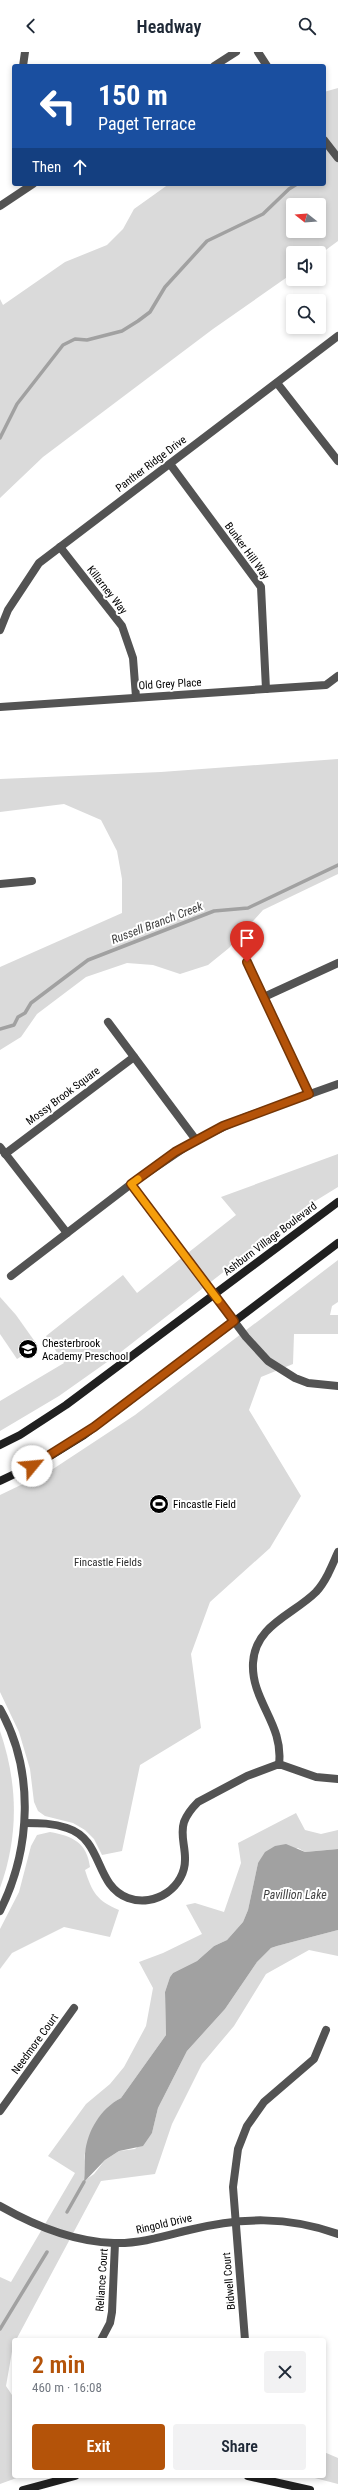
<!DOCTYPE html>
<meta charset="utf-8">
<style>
:root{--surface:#fff;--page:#f2f2f3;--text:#1f2937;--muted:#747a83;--accent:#b45309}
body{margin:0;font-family:"Roboto Condensed",sans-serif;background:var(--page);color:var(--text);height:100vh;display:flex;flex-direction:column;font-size:15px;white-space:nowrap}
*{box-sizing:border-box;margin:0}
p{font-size:13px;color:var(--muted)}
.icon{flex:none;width:22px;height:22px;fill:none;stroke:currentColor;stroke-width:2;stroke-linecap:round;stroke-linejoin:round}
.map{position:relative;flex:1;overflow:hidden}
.side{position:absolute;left:12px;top:2286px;width:314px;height:140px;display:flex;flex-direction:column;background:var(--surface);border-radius:4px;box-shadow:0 2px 6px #0003}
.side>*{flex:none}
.hud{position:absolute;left:12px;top:12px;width:314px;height:122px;border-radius:4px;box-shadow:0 2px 6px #0003;background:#1a4fa0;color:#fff;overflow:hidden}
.needle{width:26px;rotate:287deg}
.tools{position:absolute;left:286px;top:146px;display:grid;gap:8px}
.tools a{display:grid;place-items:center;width:40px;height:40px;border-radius:4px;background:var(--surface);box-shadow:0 2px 6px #0003;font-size:20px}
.pin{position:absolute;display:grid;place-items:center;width:34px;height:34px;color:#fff;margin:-41px -17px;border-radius:50% 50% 50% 0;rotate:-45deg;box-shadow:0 0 4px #0007}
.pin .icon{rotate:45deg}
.me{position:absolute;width:44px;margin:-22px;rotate:62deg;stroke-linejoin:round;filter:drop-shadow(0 0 3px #0008)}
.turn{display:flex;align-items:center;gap:14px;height:84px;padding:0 20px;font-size:18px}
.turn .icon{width:52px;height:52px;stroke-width:2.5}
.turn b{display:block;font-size:28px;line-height:34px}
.then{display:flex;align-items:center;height:38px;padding:0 20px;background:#0003;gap:8px;font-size:15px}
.round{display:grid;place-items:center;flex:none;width:42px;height:42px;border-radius:4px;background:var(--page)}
.head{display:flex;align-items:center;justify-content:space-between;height:68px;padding:0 20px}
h1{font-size:24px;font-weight:600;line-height:30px;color:var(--accent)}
.action{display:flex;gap:8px;margin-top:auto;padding:8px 20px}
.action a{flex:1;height:46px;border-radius:4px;background:var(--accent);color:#fff;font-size:16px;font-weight:600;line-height:46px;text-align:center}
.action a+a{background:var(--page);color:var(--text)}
header{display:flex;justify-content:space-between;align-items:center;height:52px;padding:0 20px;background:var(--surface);font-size:18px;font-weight:600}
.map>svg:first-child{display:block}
.green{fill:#dadada;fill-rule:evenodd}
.water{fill:#a1a1a1}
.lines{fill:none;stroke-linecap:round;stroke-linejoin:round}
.stream{stroke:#a1a1a1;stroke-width:3.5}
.minor{stroke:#535353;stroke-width:8}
.tertiary{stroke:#535353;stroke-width:8}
.secondary{stroke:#202020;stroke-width:8}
.route-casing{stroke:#753606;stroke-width:10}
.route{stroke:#b45309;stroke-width:7}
.slow{stroke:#f59e0b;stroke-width:7}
.labels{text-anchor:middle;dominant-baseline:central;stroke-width:4;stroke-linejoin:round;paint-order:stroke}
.street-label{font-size:11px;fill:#000;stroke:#fff}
.poi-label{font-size:11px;fill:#000;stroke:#fff;text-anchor:start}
.park-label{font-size:11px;fill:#313131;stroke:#fff}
.water-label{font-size:12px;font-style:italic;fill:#424242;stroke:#fff}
</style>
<header><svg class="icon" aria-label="back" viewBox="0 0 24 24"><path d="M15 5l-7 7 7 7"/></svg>Headway<svg class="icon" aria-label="search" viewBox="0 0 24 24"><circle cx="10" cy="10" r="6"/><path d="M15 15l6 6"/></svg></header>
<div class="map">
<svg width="338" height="2438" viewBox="0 0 338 2438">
<rect width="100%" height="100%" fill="#fff"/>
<g class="green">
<path d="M338 36V189L319 203 293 201V221L213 277 43 405 0 446V247L3 253 65 210 107 193 123 177 134 157 169 132H324V40ZM293 153H319V179H293Z"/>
<path d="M338 707V822L263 858 229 896 208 913 180 922 153 913 127 911 86 925 37 962 21 985 0 998V915L122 861V827L117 799 101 768 64 752 0 760V727L161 720Z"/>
<path d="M338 1102V1135L312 1151 117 1303 59 1344 0 1379V1349L64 1311 46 1284 123 1223 137 1241 236 1163 221 1145Z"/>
<path d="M338 1208V1250L332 1254 330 1263H338V1282H294L293 1312 261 1325 249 1358 301 1444 270 1496 210 1550 191 1602 201 1676 140 1713 122 1799 102 1803 94 1787 85 1778 73 1771 45 1764 38 1759 34 1750 30 1717 19 1680 0 1640V1443L50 1419 135 1363Z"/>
<path d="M0 1245 16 1263 38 1294 17 1307 0 1282Z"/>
<path d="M0 1679C18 1731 19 1784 0 1836Z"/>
<path d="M296 1761 305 1778 321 1782 338 1778V1797L305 1800 298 1796 258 1811 248 1858 243 1870 227 1888 214 1894 197 1909 173 1921 170 1925 165 1940 166 1983 121 2046C101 2056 90 2080 85 2101 83 2110 85 2121 84 2129L94 2122 105 2108 119 2099 135 2097 152 2081 158 2056 187 1999 225 1957 257 1910 271 1896 277 1894 338 1878V1904L309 1898 266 1922 234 1974 202 2012 172 2072 155 2122 101 2129 16 2288H14L6 2334 14 2346V2424H22L0 2432V2225L11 2230 75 2121 48 2104 86 2052 110 2032 124 2015 146 1974 153 1936 139 1910 163 1901 202 1882 186 1853 195 1851 224 1860 241 1811 238 1791Z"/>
<path d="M50 1780C73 1784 87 1791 90 1815L85 1818C92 1840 97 1849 119 1858L110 1885 64 1875 12 1901 0 1917V1877L19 1840 31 1794 37 1783Z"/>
<path d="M324 2400 338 2406V2432L307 2424H324Z"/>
</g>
<path class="water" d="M286 1792 305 1800 338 1797V1878L277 1894 271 1896 257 1910 225 1957 187 1999 158 2056 152 2081 143 2094 119 2099 105 2108 84 2130C85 2121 84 2111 85 2102 87 2079 101 2056 121 2046L166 1983 165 1940 170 1925 173 1921 197 1909 214 1894 227 1888 243 1870 248 1858 258 1811 265 1800 275 1794Z"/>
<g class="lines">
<g class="stream">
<path d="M0 386 17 352 63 293 75 287 87 288 122 279 138 269 150 260 165 235 207 189 263 162 289 137 297 132"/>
<path d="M0 977 14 973 18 965 25 961 31 951 88 908 214 859 248 856 338 813"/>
<path d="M67 2160 84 2130"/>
<path d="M0 2277 47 2200"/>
</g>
<g class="minor">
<path d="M258 0 267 14"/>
<path d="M23 14 25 0"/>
<path d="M214 14 236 0"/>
<path d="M324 88 338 106"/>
<path d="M0 154 33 132"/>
<path d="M277 331 338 409"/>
<path d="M170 412 261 535 266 637"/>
<path d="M60 495 122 574 133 606 136 645"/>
<path d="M0 578 8 558 39 511 338 284"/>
<path d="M0 655 326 633 338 624"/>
<path d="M0 832 32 829"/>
<path d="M247 910 309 1042"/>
<path d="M264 945 338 911"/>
<path d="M108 970 196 1088"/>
<path d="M0 1095 67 1181"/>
<path d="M5 1102 134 1005"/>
<path d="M131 1132 246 1285 268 1309 295 1326 308 1331 338 1334"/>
<path d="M11 1224 131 1132 196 1088 243 1066 338 1032"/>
<path d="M279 1712C284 1672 251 1649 253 1611 255 1573 293 1563 316 1540 326 1529 332 1514 338 1500"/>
<path d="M25 1771C39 1771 53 1771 67 1776 104 1788 94 1833 128 1846 155 1856 186 1835 185 1806 185 1793 180 1782 184 1770 187 1762 192 1756 198 1750L247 1724 279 1712 316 1725 338 1727"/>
<path d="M0 2059 74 1956"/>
<path d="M0 2154C35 2174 73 2190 114 2191 139 2192 165 2184 189 2178 240 2165 288 2164 338 2182"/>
<path d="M101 2288 110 2271 112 2260 115 2191"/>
<path d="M245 2288 233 2135 238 2097 247 2074 264 2050 314 2007 326 1978"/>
</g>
<path class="tertiary" d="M0 1657C35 1719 31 1797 0 1859"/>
<g class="secondary">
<path d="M0 1393 20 1383 66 1353 338 1150"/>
<path d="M0 1429 42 1409 84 1383 338 1191"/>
<path d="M248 2424 310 2438"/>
<path d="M23 2438 75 2424"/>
</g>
</g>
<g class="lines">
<defs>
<path id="route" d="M32 1414 94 1375 234 1269 131 1132 175 1100 223 1074 309 1042 247 910"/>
</defs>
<use href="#route" class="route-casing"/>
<use href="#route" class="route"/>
<path class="slow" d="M138 1127 131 1132 218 1248"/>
</g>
<defs>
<symbol id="school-disc" viewBox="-11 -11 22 22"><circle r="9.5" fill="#000" stroke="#fff"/><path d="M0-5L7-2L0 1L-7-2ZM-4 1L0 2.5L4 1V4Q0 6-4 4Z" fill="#fff"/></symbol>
<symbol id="stadium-disc" viewBox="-11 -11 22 22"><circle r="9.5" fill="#000" stroke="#fff"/><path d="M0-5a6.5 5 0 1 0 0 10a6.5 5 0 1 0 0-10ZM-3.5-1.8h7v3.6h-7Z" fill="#fff"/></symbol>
</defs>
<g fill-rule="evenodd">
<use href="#school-disc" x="17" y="1286" width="22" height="22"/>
<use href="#stadium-disc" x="148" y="1441" width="22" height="22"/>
</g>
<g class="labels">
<g class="street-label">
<text transform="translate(151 412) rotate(-37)">Panther Ridge Drive</text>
<text transform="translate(247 499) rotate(54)">Bunker Hill Way</text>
<text transform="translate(107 538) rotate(52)">Killarney Way</text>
<text transform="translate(170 632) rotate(-3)">Old Grey Place</text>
<text transform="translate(63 1044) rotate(-37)">Mossy Brook Square</text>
<text transform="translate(270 1187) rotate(-37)">Ashburn Village Boulevard</text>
<text transform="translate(35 1992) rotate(-54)">Needmore Court</text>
<text transform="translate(164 2172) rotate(-13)">Ringold Drive</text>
<text transform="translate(102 2228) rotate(-86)">Reliance Court</text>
<text transform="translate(229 2229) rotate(-95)">Bidwell Court</text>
</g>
<g class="poi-label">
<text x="42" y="1291">Chesterbrook<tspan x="42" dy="13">Academy Preschool</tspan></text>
<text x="173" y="1452">Fincastle Field</text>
</g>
<g class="park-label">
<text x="108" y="1510">Fincastle Fields</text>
</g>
<g class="water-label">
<text transform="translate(157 871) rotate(-21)">Russell Branch Creek</text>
<text x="295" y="1843">Pavillion Lake</text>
</g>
</g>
</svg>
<div class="tools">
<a><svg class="needle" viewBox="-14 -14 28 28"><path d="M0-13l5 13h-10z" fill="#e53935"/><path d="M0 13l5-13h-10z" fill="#747a83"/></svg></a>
<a><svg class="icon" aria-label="sound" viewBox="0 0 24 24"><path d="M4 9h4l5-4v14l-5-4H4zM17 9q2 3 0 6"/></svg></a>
<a><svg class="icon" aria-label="search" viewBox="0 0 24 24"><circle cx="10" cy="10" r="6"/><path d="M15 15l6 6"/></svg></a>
</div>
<div class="pin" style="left:247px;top:910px;background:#d93025"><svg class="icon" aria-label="arrive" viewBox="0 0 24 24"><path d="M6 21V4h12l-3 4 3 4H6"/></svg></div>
<svg class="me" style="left:32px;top:1414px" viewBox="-20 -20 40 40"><circle r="19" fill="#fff"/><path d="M0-13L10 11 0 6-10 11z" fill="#b45309"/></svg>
<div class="hud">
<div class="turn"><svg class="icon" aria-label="left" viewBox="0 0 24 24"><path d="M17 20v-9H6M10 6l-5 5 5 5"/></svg><div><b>150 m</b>Paget Terrace</div></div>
<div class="then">Then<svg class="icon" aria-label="ahead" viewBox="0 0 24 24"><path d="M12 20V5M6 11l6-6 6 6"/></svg></div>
</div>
<section class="side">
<div class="head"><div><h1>2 min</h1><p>460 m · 16:08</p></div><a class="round"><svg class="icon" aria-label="close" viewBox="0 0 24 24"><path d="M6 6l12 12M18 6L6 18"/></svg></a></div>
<div class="action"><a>Exit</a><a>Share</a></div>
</section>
</div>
